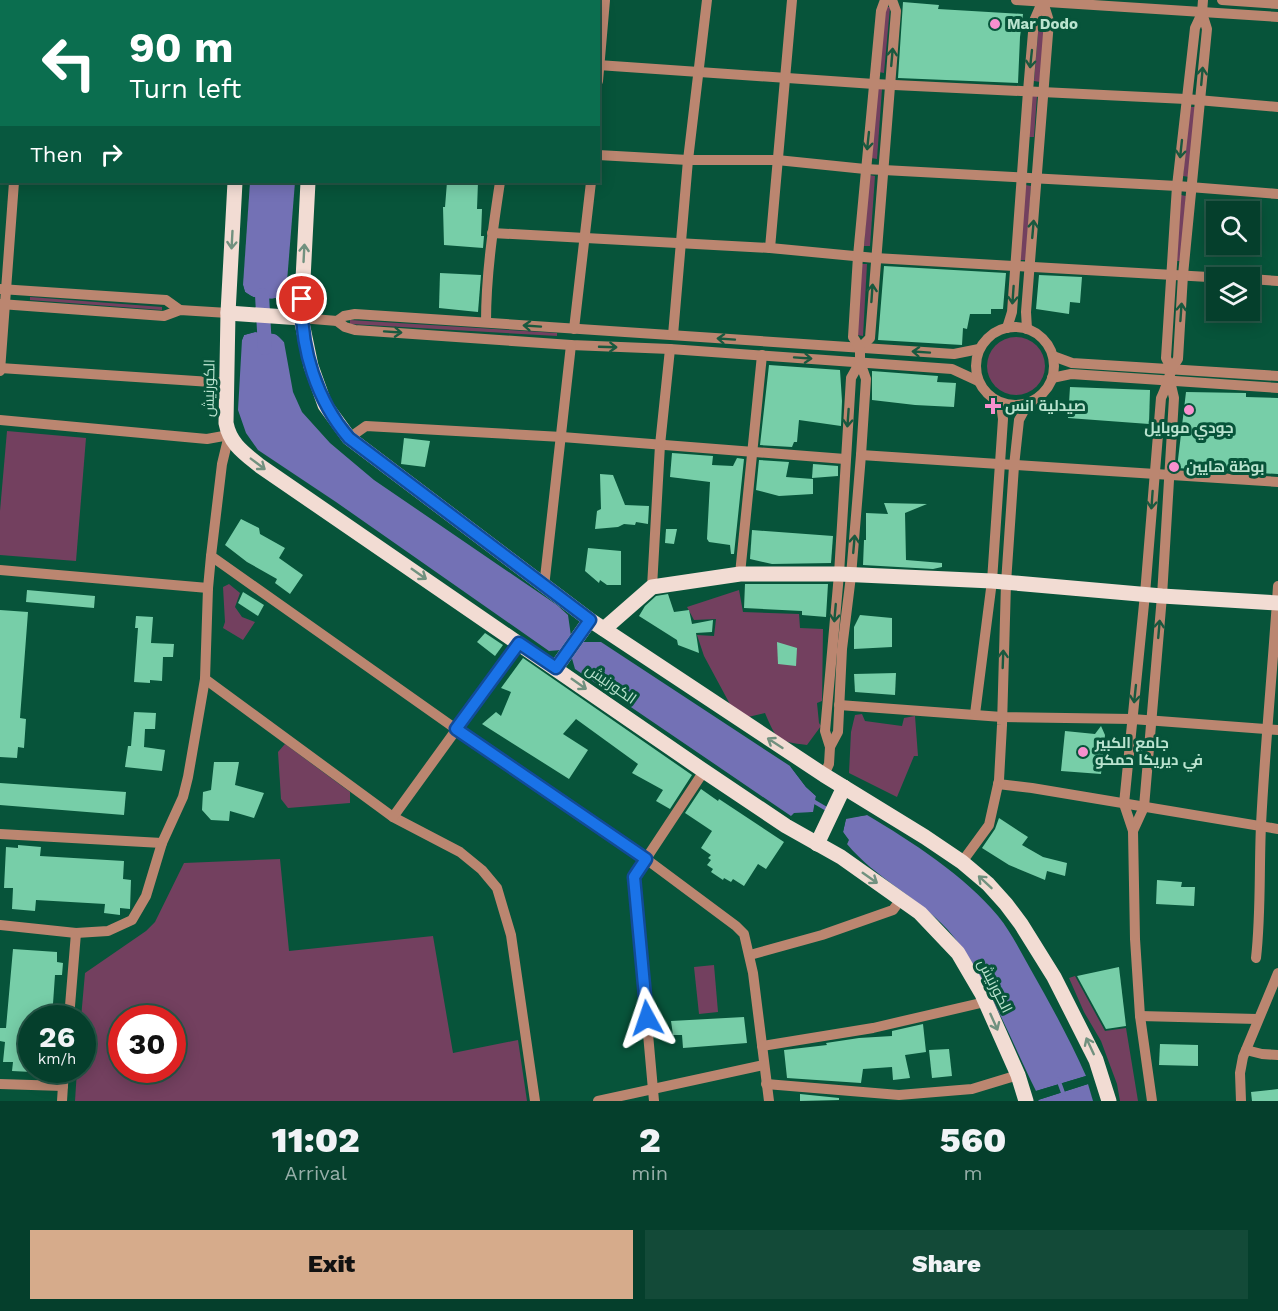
<!DOCTYPE html>
<meta charset="utf-8">
<style>
:root{--surface:#053f2c;--page:#134a38;--text:#f1f3f6;--muted:#97afa9;--line:#265848;--accent:#d6ab8b}
body{margin:0;font-family:"Work Sans",Cairo,sans-serif;background:var(--page);color:var(--text);height:100vh;display:flex;flex-direction:column;font-size:22px;white-space:nowrap}
*{box-sizing:border-box;margin:0}
p{font-size:20px;color:var(--muted)}
.icon{flex:none;width:33px;height:33px;fill:none;stroke:currentColor;stroke-width:2;stroke-linecap:round;stroke-linejoin:round}
.map{position:relative;height:1101px;overflow:hidden}
.panel{display:flex;flex-direction:column;background:var(--surface);flex:1}
.panel>*{flex:none}
.top-card{position:absolute;left:0px;top:0px;width:600px;height:183px;box-shadow:0 3px 15px #0003,0 0 0 2px var(--line);background:#0b6e4f;color:#fff;overflow:hidden}
.fabs{position:absolute;left:1206px;top:201px;display:grid;gap:12px}
.fabs a{display:grid;place-items:center;width:54px;height:54px;border-radius:0px;background:var(--surface);box-shadow:0 3px 15px #0003,0 0 0 2px var(--line);font-size:30px}
.speed{position:absolute;left:18px;top:1005px;display:flex;gap:12px;font-size:30px;font-weight:700;text-align:center}
.speed>*{display:grid;place-content:center;width:78px;height:78px;border-radius:50%;background:var(--surface);box-shadow:0 3px 15px #0003,0 0 0 2px var(--line);line-height:1}
.speed small{font-size:15px;font-weight:400}
.speed .limit{border:9px solid #d22;background:#fff;color:#111}
.pin{position:absolute;display:grid;place-items:center;width:51px;height:51px;color:#fff;margin:-26px;border:3px solid #fff;border-radius:50%;box-shadow:0 2px 6px #0007}
.me{position:absolute;width:66px;margin:-33px;rotate:355deg;stroke-linejoin:round;filter:drop-shadow(0 0 4px #0008)}
.turn{display:flex;align-items:center;gap:21px;height:126px;padding:0 30px;font-size:27px}
.turn .icon{width:78px;height:78px;stroke-width:2.5}
.turn b{display:block;font-size:42px;line-height:51px}
.then{display:flex;align-items:center;height:57px;padding:0 30px;background:#0003;gap:12px;font-size:22px}
.eta{display:flex;justify-content:space-evenly;align-items:center;height:102px;text-align:center}
.eta b{font-size:36px;font-weight:800;line-height:42px}
.action{display:flex;gap:12px;margin-top:auto;padding:12px 30px}
.action a{flex:1;height:69px;border-radius:0px;background:var(--accent);color:#111;font-size:24px;font-weight:800;line-height:69px;text-align:center}
.action a+a{background:var(--page);color:var(--text)}
.map>svg:first-child{display:block}
.green{fill:#73405f;fill-rule:evenodd}
.water{fill:#7371b5}
.pier{fill:#07543a}
.lines{fill:none;stroke-linecap:round;stroke-linejoin:round}
.stream{stroke:#7371b5;stroke-width:4}
.canal{stroke:#7371b5;stroke-width:14}
.building{fill:#77cea8}
.minor{stroke:#bb8670;stroke-width:10}
.major{stroke:#f2dcd3;stroke-width:15}
.oneway{stroke:#19593f}
.oneway2{stroke:#71917f}
.route-casing{stroke:#114b97;stroke-width:15}
.route{stroke:#1a73e8;stroke-width:10}
.poi-dot{fill:#f790ce;stroke:#07543a;stroke-width:2}
.labels{text-anchor:middle;dominant-baseline:central;stroke-width:6;stroke-linejoin:round;paint-order:stroke}
.poi-label{font-size:15px;font-weight:bold;fill:#bae3cf;stroke:#07543a;text-anchor:start}
.street-label{font-size:15px;fill:#bae3cf;stroke:#07543a}
</style>
<div class="map">
<svg width="1278" height="1101" viewBox="0 0 1278 1101">
<rect width="100%" height="100%" fill="#07543a"/>
<g class="green">
<path d="M884 7H890L884 73 879 72Z"/>
<path d="M1039 21H1045L1040 82 1034 81Z"/>
<path d="M877 89H882L877 159 871 158Z"/>
<path d="M1032 95 1037 96 1034 137H1029Z"/>
<path d="M1189 107H1195L1189 177 1183 176Z"/>
<path d="M869 175 875 176 870 246H864Z"/>
<path d="M1025 185 1031 186 1026 260H1020Z"/>
<path d="M1181 195 1186 196 1181 261H1175Z"/>
<path d="M862 264H867L863 336 857 335Z"/>
<path d="M30 297 162 307V310L30 300Z"/>
<path d="M350 320 557 333V336L350 324Z"/>
<circle cx="1016" cy="366" r="29"/>
<path d="M7 431 86 438 76 561 0 555V511Z"/>
<path d="M229 584 240 593 235 607 242 617 255 622 243 640 223 628 225 622 223 587Z"/>
<path d="M739 590 743 612 799 614 800 628 823 629 822 701 817 703 819 723 821 726 807 745C777 741 777 741 765 713L748 717 732 708 704 656 697 635 714 636 716 619 694 620 687 607Z"/>
<path d="M862 714 865 721 902 726 904 718 915 716 918 756H914L897 797 849 773 851 732 855 715Z"/>
<path d="M285 744 350 792V803L288 808 281 799 278 752Z"/>
<path d="M280 859 289 951 433 936 453 1053 518 1040 527 1101H75L77 1070H82L81 1018 85 973 146 931 155 922 184 863ZM122 1018H172V1070H122Z"/>
<path d="M714 965 718 1012 699 1014 694 967Z"/>
<path d="M1075 976 1105 1031 1126 1028 1138 1101H1120L1117 1084 1101 1041 1084 1012 1069 978Z"/>
</g>
<g class="water">
<path d="M250 182H295L286 294C275 301 255 301 245 292L243 285Z"/>
<path d="M255 332C267 333 277 331 284 342L293 392 302 412 330 443 374 480 557 605 568 615 571 636 561 650 549 651 336 502 258 450 246 433 238 410 242 340 244 335Z"/>
<path d="M579 642H601L790 766 806 787 816 796 814 812 791 816 575 669 571 655Z"/>
<path d="M867 815C911 841 965 876 998 916 1011 932 1021 952 1031 970 1051 1005 1070 1040 1086 1076L1036 1091C1011 1041 985 972 948 930 918 897 875 878 847 844L848 840 843 832 846 818Z"/>
<path d="M1088 1084 1093 1101H1039L1038 1100Z"/>
</g>
<g class="pier">
<path d="M243 285 245 292 253 297 273 299 286 294V298L273 302 252 300 243 294Z"/>
<path d="M255 329 278 331 284 337V342L276 334 255 332 244 335 242 340V332Z"/>
<path d="M790 766 797 770 819 795 815 815 796 818 791 816 794 813 813 812 816 796 806 787Z"/>
<path d="M867 812 869 813 867 815 846 819 843 832 849 840 847 844 844 842 845 840 840 832 843 817Z"/>
<path d="M1086 1076 1087 1079 1037 1094 1036 1091Z"/>
<path d="M1087 1082 1088 1084 1038 1100V1097Z"/>
</g>
<g class="lines">
<g class="stream">
<path d="M813 801 830 811"/>
<path d="M1058 1079 1066 1101"/>
</g>
<path class="canal" d="M262 295 265 348"/>
</g>
<g class="building">
<path d="M903 2 939 5 938 9 1023 14 1020 37 1018 83 898 78Z"/>
<path d="M447 182H478L477 209H482L481 236H484L483 248 444 245 443 207H445Z"/>
<path d="M884 266 1006 273 1003 309H991V314H970L967 329 963 328 962 345 878 340Z"/>
<path d="M440 273 481 275 478 312 439 308Z"/>
<path d="M1039 275 1082 277 1080 303 1070 302 1069 314 1036 309Z"/>
<path d="M769 365 840 370 842 401 841 426 799 420 797 442H794L792 447 760 445Z"/>
<path d="M872 371 938 376 937 382 956 383 954 407 915 405 872 400Z"/>
<path d="M1070 387 1150 390 1149 424 1068 418Z"/>
<path d="M1186 392 1246 393V397L1278 398V474L1177 468Z"/>
<path d="M404 438 430 441 425 467 401 464Z"/>
<path d="M672 453 713 456 712 465 733 466 737 458 744 459 734 554H731L730 545 709 542 707 539 710 482 670 477Z"/>
<path d="M759 460 789 462 786 477 813 479V494L779 496 756 490Z"/>
<path d="M813 464 838 466V476L812 478Z"/>
<path d="M600 474 613 475 625 505 649 506 648 524 636 522 635 525 624 524 618 527 595 529 597 511 601 509Z"/>
<path d="M884 503 927 504 905 513 906 560 942 563V567L933 569 863 565 864 540H866V513L888 514Z"/>
<path d="M241 519 259 528 260 534 285 548 279 558 303 575 290 594 275 583 277 579 247 562 225 545Z"/>
<path d="M666 529H677L674 544 665 543Z"/>
<path d="M752 530 833 536 831 563 772 564 750 559Z"/>
<path d="M588 548 621 551V585H607L600 580 599 583 585 571Z"/>
<path d="M745 584H828L826 617 802 615V611L744 608Z"/>
<path d="M27 590 95 596 94 608 26 602Z"/>
<path d="M243 592 264 605 258 616 238 603Z"/>
<path d="M668 594 674 612 689 610 692 624 713 620 712 632 696 633 699 653 678 645 677 640 639 616 645 606 656 596Z"/>
<path d="M0 610 28 612 20 718 26 719 24 748 18 747 17 758 0 757Z"/>
<path d="M860 615 892 618V647L854 649V627Z"/>
<path d="M136 616 153 617 151 643 174 644 173 657H163L162 681 150 680V683L134 682 138 628H135Z"/>
<path d="M485 633 503 645 495 656 477 642Z"/>
<path d="M777 642 797 648 796 666 778 664Z"/>
<path d="M523 658 692 775 670 809 656 801 663 790 632 773 638 764 576 719 563 734 588 750 569 779 482 724 496 712 501 716 511 692 501 688Z"/>
<path d="M896 673 895 695 855 692 854 674Z"/>
<path d="M134 712 156 713 155 729H145L144 747 165 750 162 771 125 767 128 746H131Z"/>
<path d="M1101 726 1105 735 1101 774 1061 771 1065 731 1095 734Z"/>
<path d="M214 762H239L235 785 264 793 254 818 230 811 229 821 211 820 202 810 203 792 211 790Z"/>
<path d="M0 783 126 792 124 815 0 805Z"/>
<path d="M701 789 718 801 719 799 784 842 766 869 758 864 744 886 733 879 731 882 724 878 723 880 711 872 713 869 707 865 711 860 708 858 711 855 701 848 712 831 685 813Z"/>
<path d="M999 818 1028 837 1022 845 1043 857 1067 863 1065 876 1047 871 1045 880 1009 865 982 848 995 829Z"/>
<path d="M18 845 41 847 40 856 124 861 123 879 131 880 130 909 120 908V915L104 913 105 904 36 900 35 911 12 909 13 888H4L6 847 18 848Z"/>
<path d="M1157 880 1182 882 1181 887H1195L1194 906 1156 904Z"/>
<path d="M13 949 57 952V962L63 963 62 975H55L52 1018H32V1072L12 1071 13 1062H3L5 1042 0 1041V1028H6Z"/>
<path d="M1119 967 1126 1026 1106 1029 1077 976Z"/>
<path d="M744 1017 747 1043 683 1048 682 1035H673L671 1021Z"/>
<path d="M923 1024 926 1052 905 1055 910 1078 893 1080 892 1067 863 1069 861 1083 787 1078 784 1050 827 1045 826 1043 859 1038 892 1036V1031Z"/>
<path d="M1160 1044 1198 1045V1066L1159 1065Z"/>
<path d="M949 1049 952 1076 932 1078 929 1050Z"/>
<path d="M1278 1089V1101H1252L1251 1092Z"/>
<path d="M800 1094 839 1098V1100L800 1101Z"/>
</g>
<g class="lines">
<g class="minor">
<path d="M1016 0 1278 17"/>
<path d="M1222 0 1278 4"/>
<path d="M114 2V0"/>
<path d="M509 2V0"/>
<path d="M1202 13 1203 0"/>
<path d="M0 50H2"/>
<path d="M598 65 874 84 1186 99 1278 107"/>
<path d="M598 81 605 0"/>
<path d="M598 155 688 160H777L865 169 1177 186 1278 194"/>
<path d="M492 233 770 248 875 258 1226 278"/>
<path d="M770 248 792 0"/>
<path d="M1250 279 1278 281"/>
<path d="M0 289 166 300 180 310"/>
<path d="M0 304 164 316 180 310 228 313"/>
<path d="M301 318 337 321 345 327 355 330 571 345 670 349 952 369 978 381"/>
<path d="M337 321 344 316 355 314 954 354 979 349"/>
<path d="M486 322C486 275 493 228 500 182"/>
<circle cx="1015" cy="366" r="39"/>
<path d="M1007 328 1012 312 1028 91 1034 21 1043 0"/>
<path d="M574 329 591 182"/>
<path d="M1027 329 1026 312 1049 21 1043 2"/>
<path d="M673 335 688 160 707 0"/>
<path d="M860 348 870 338 896 11 892 0"/>
<path d="M1053 356 1072 363 1278 376"/>
<path d="M0 368 226 383"/>
<path d="M0 371 14 182"/>
<path d="M1052 378 1071 374 1278 388"/>
<path d="M0 420 207 439 229 435 222 464 211 556 456 729 646 859 736 926 744 934 753 973 769 1101"/>
<path d="M349 438 366 426 562 437 845 459"/>
<path d="M861 455 1278 482"/>
<path d="M0 570 208 588"/>
<path d="M740 574 762 355"/>
<path d="M544 587 571 345"/>
<path d="M652 587 660 445 670 349"/>
<path d="M205 679 393 817 460 852 482 870 497 888 511 935 535 1101"/>
<path d="M839 705 1002 717 1132 719 1278 730"/>
<path d="M975 714 992 581 1003 419 1001 404"/>
<path d="M830 747 825 731 839 574 851 378 860 362"/>
<path d="M824 775 829 764 830 747 838 732 842 649 851 576 861 455 866 379 860 362V348L853 337 858 256 881 11 885 0"/>
<path d="M998 784 1032 788 1278 829"/>
<path d="M393 817 519 643"/>
<path d="M1133 831 1144 807 1162 596 1174 398 1170 381"/>
<path d="M0 834 162 843"/>
<path d="M962 862 989 825 999 780 1002 725 1006 583 1014 466 1019 420 1028 403"/>
<path d="M0 925 76 933 108 931 132 920 146 896 162 843 183 797 188 777 205 679 208 588 211 556"/>
<path d="M750 955 822 935 893 910 901 899"/>
<path d="M1256 958C1261 914 1259 870 1261 825 1265 745 1273 666 1278 586"/>
<path d="M1140 1016 1257 1019"/>
<path d="M69 1018 76 933"/>
<path d="M762 1046 873 1028 985 1002"/>
<path d="M1246 1050 1262 1054 1278 1055"/>
<path d="M0 1084 63 1086"/>
<path d="M766 1084 899 1095 972 1089 1018 1075"/>
<path d="M62 1101 64 1070"/>
<path d="M598 1101 764 1065"/>
<path d="M654 1101 634 877 704 771"/>
<path d="M1152 1101 1140 1016 1135 939 1133 831 1124 804 1145 594 1161 398C1168 385 1169 370 1178 359L1183 275 1207 29 1202 13 1195 28 1177 186 1166 358 1171 368"/>
<path d="M1241 1101 1240 1073 1243 1057 1278 973"/>
</g>
<g class="major">
<path d="M250 2V0"/>
<path d="M321 2V0"/>
<path d="M235 182 228 313 226 423C230 444 244 453 260 466L704 771 786 826 841 857 920 913 958 953 982 994 1018 1075 1026 1101"/>
<path d="M308 182 301 318 311 366 325 405 349 438 590 620 824 775 925 837 962 862 988 884 1006 904 1021 924 1054 977 1096 1060 1109 1101"/>
<path d="M228 313 301 318"/>
<path d="M604 629 652 587 740 574H839L992 581 1162 596 1278 603"/>
<path d="M556 668 590 620"/>
<path d="M817 844 844 787"/>
</g>
</g>
<defs><path id="oneway-shaft" d="M-6 0H5M1.5-3L5.5 0L1.5 3" fill="none" stroke-width="1.6" stroke-linecap="round" stroke-linejoin="round" transform="scale(1.5)"/></defs>
<g class="oneway">
<use href="#oneway-shaft" transform="translate(892 57) rotate(-85)"/>
<use href="#oneway-shaft" transform="translate(1031 59) rotate(96)"/>
<use href="#oneway-shaft" transform="translate(1202 76) rotate(-85)"/>
<use href="#oneway-shaft" transform="translate(868 141) rotate(96)"/>
<use href="#oneway-shaft" transform="translate(1181 149) rotate(96)"/>
<use href="#oneway-shaft" transform="translate(1033 229) rotate(-85)"/>
<use href="#oneway-shaft" transform="translate(872 293) rotate(-86)"/>
<use href="#oneway-shaft" transform="translate(1013 295) rotate(94)"/>
<use href="#oneway-shaft" transform="translate(1181 312) rotate(-86)"/>
<use href="#oneway-shaft" transform="translate(532 326) rotate(-176)"/>
<use href="#oneway-shaft" transform="translate(393 332) rotate(4)"/>
<use href="#oneway-shaft" transform="translate(726 339) rotate(-176)"/>
<use href="#oneway-shaft" transform="translate(608 347) rotate(2)"/>
<use href="#oneway-shaft" transform="translate(921 352) rotate(-176)"/>
<use href="#oneway-shaft" transform="translate(803 358) rotate(4)"/>
<use href="#oneway-shaft" transform="translate(848 418) rotate(94)"/>
<use href="#oneway-shaft" transform="translate(1152 500) rotate(94)"/>
<use href="#oneway-shaft" transform="translate(854 544) rotate(-85)"/>
<use href="#oneway-shaft" transform="translate(835 613) rotate(95)"/>
<use href="#oneway-shaft" transform="translate(1159 629) rotate(-85)"/>
<use href="#oneway-shaft" transform="translate(1003 659) rotate(-88)"/>
<use href="#oneway-shaft" transform="translate(1135 694) rotate(96)"/>
</g>
<g class="oneway2">
<use href="#oneway-shaft" transform="translate(232 240) rotate(93)"/>
<use href="#oneway-shaft" transform="translate(304 253) rotate(-87)"/>
<use href="#oneway-shaft" transform="translate(258 464) rotate(37)"/>
<use href="#oneway-shaft" transform="translate(419 574) rotate(35)"/>
<use href="#oneway-shaft" transform="translate(579 684) rotate(35)"/>
<use href="#oneway-shaft" transform="translate(775 743) rotate(-147)"/>
<use href="#oneway-shaft" transform="translate(870 878) rotate(35)"/>
<use href="#oneway-shaft" transform="translate(985 882) rotate(-137)"/>
<use href="#oneway-shaft" transform="translate(994 1022) rotate(66)"/>
<use href="#oneway-shaft" transform="translate(1090 1046) rotate(-115)"/>
</g>
<g class="lines">
<defs>
<path id="route" d="M302 299C300 348 317 401 349 438L590 620 556 668 519 643 456 729 646 859 634 877 647 1018"/>
</defs>
<use href="#route" class="route-casing"/>
<use href="#route" class="route"/>
</g>
<g class="poi-dot">
<circle cx="995" cy="24" r="6"/>
<path d="M990 397h6v6h6v6h-6v6h-6v-6h-6v-6h6z"/>
<circle cx="1189" cy="410" r="6"/>
<circle cx="1174" cy="467" r="6"/>
<circle cx="1083" cy="752" r="6"/>
</g>
<g class="labels">
<g class="poi-label">
<text x="1007" y="24">Mar Dodo</text>
<text x="1005" y="406">صيدلية انس</text>
<text x="1189" y="428" text-anchor="middle">جودي موبايل</text>
<text x="1186" y="467">بوظة هايين</text>
<text x="1095" y="743">جامع الكبير<tspan x="1095" dy="17">في ديريكا حمكو</tspan></text>
</g>
<g class="street-label">
<text transform="translate(209 388) rotate(-89)">الكورنيش</text>
<text transform="translate(611 684) rotate(35)">الكورنيش</text>
<text transform="translate(995 986) rotate(63)">الكورنيش</text>
</g>
</g>
</svg>
<div class="fabs">
<a><svg class="icon" aria-label="search" viewBox="0 0 24 24"><circle cx="10" cy="10" r="6"/><path d="M15 15l6 6"/></svg></a>
<a><svg class="icon" aria-label="layers" viewBox="0 0 24 24"><path d="M12 4l9 5-9 5-9-5zM3 14l9 5 9-5"/></svg></a>
</div>
<div class="speed"><div>26<small>km/h</small></div><div class="limit">30</div></div>
<div class="pin" style="left:302px;top:299px;background:#d93025"><svg class="icon" aria-label="arrive" viewBox="0 0 24 24"><path d="M6 21V4h12l-3 4 3 4H6"/></svg></div>
<svg class="me" style="left:647px;top:1018px" viewBox="-20 -20 40 40"><path d="M0-17L14 15 0 8-14 15z" fill="#1a73e8" stroke="#fff" stroke-width="4"/></svg>
<div class="top-card">
<div class="turn"><svg class="icon" aria-label="left" viewBox="0 0 24 24"><path d="M17 20v-9H6M10 6l-5 5 5 5"/></svg><div><b>90 m</b>Turn left</div></div>
<div class="then">Then<svg class="icon" aria-label="right" viewBox="0 0 24 24"><path d="M7 20v-9h11M14 6l5 5-5 5"/></svg></div>
</div>
</div>
<section class="panel">
<div class="eta">
<div><b>11:02</b><p>Arrival</p></div>
<div><b>2</b><p>min</p></div>
<div><b>560</b><p>m</p></div>
</div>
<div class="action"><a>Exit</a><a>Share</a></div>
</section>
